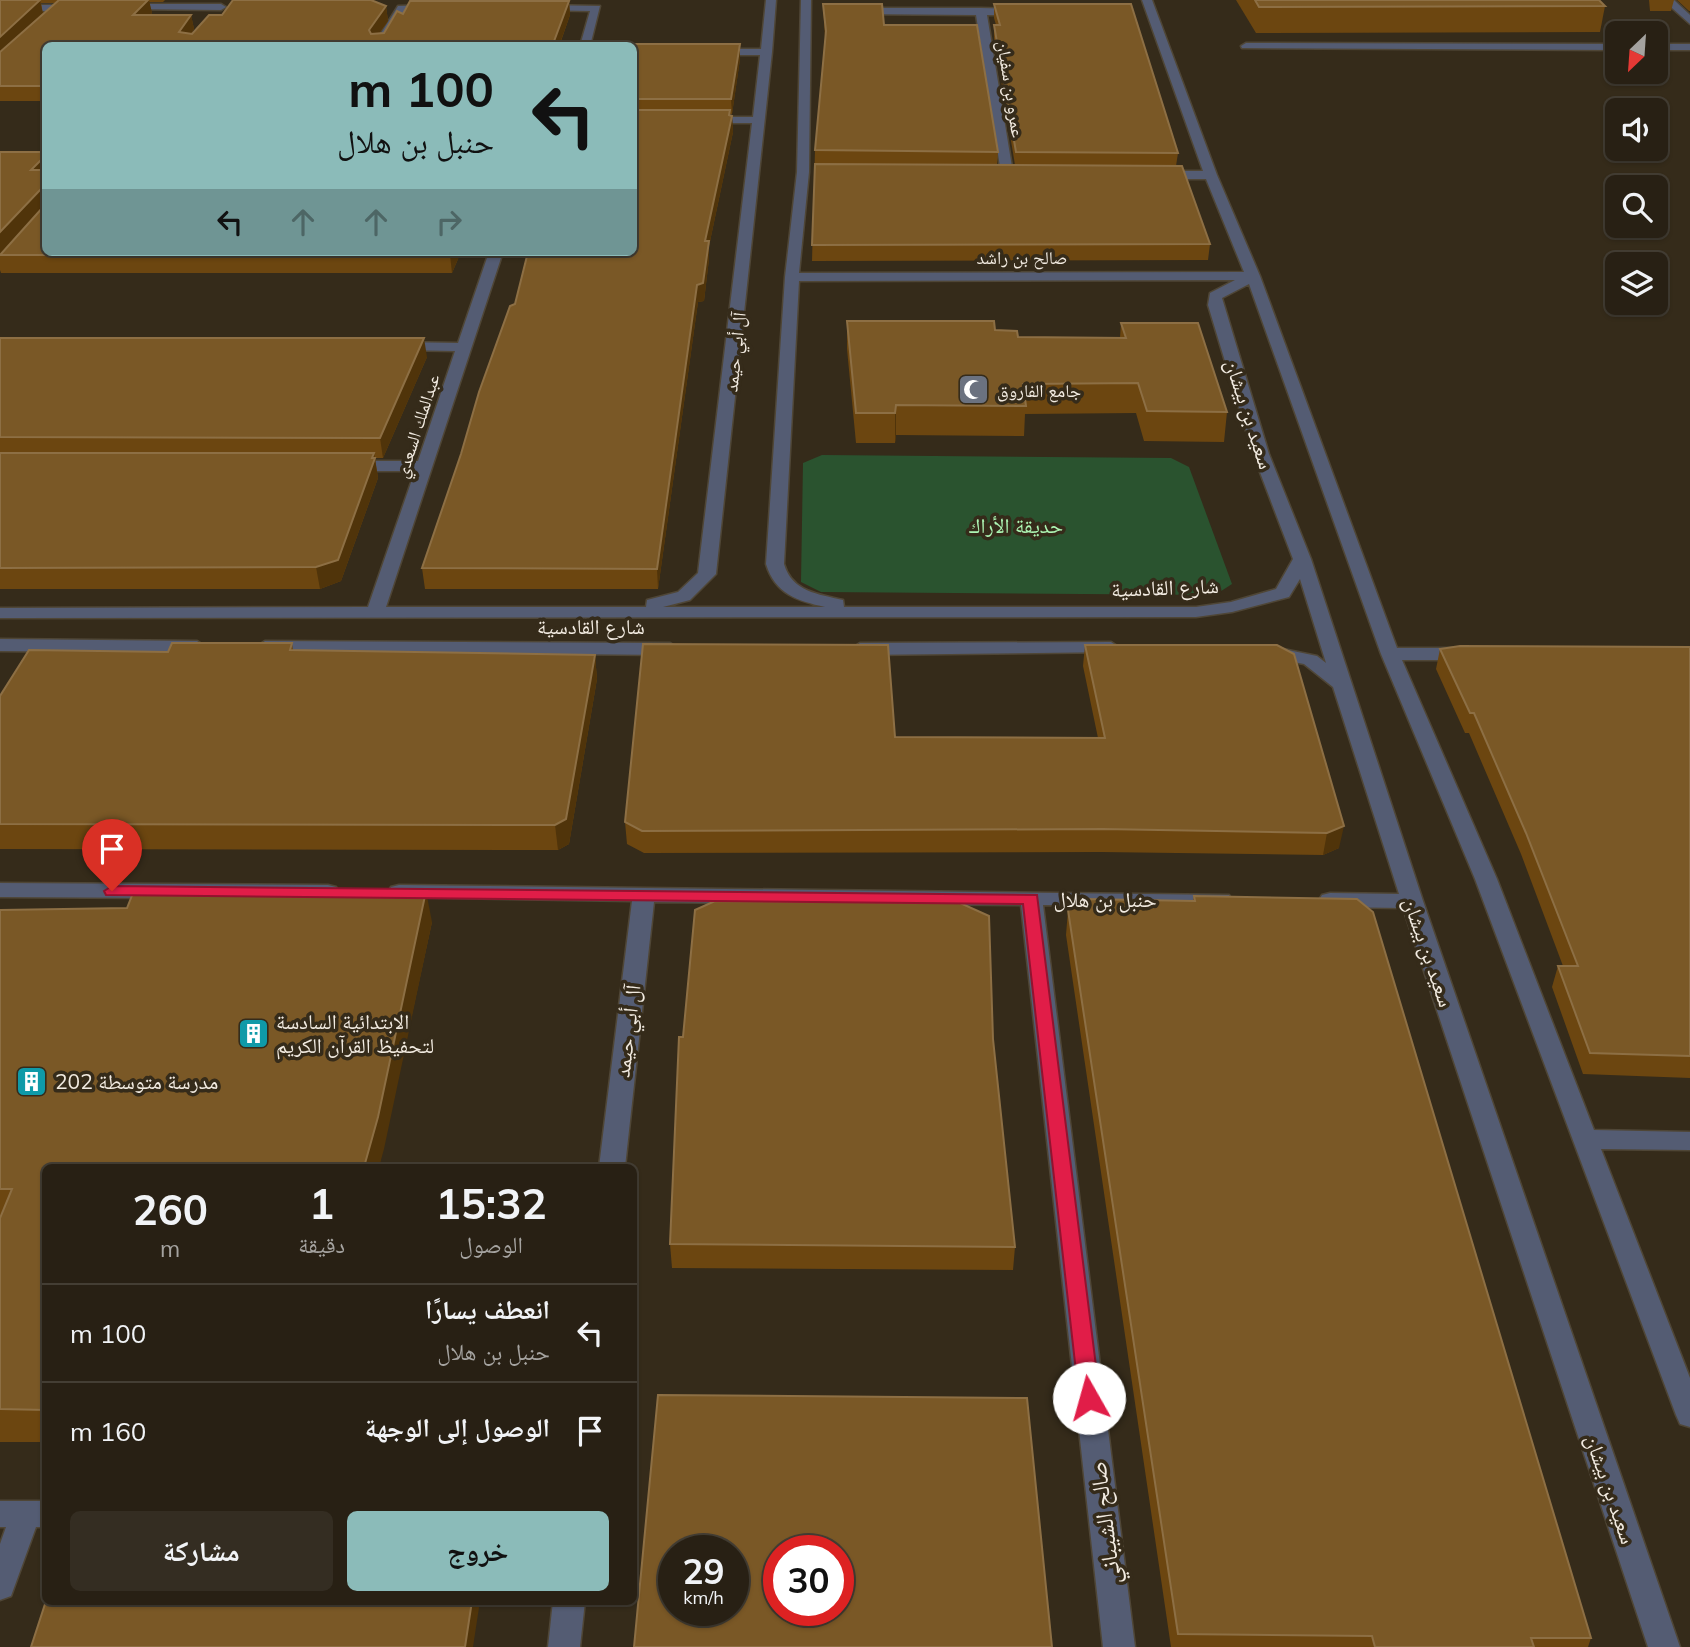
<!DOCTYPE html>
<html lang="ar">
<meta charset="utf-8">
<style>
:root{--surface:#282014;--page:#342d22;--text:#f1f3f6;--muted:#a5a3a0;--line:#443e34;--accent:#8bbbb9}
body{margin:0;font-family:Mulish,"Noto Naskh Arabic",sans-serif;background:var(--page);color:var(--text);direction:rtl;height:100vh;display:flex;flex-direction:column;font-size:26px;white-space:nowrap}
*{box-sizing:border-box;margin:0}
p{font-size:23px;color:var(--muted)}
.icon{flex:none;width:38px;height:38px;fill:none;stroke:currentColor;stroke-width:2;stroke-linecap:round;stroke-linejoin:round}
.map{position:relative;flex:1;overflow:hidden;direction:ltr}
.drawer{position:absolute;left:42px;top:1164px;width:595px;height:441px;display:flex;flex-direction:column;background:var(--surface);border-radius:10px;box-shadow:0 2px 5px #0004,0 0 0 2px var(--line);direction:rtl}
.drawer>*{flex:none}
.top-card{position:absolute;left:42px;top:42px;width:595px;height:214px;border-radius:10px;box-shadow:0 2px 5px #0004,0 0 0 2px var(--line);direction:rtl;background:#8bbbb9;color:#111;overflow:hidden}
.needle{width:46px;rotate:205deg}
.tools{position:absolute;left:1605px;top:21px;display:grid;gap:14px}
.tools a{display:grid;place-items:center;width:63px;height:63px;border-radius:10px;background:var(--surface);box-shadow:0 2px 5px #0004,0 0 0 2px var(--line);font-size:35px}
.speed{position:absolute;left:658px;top:1535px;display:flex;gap:14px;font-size:35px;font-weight:700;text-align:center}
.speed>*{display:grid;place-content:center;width:91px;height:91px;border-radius:50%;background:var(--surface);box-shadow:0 2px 5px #0004,0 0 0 2px var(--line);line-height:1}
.speed small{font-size:18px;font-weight:400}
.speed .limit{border:10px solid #d22;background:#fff;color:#111}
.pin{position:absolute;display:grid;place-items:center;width:60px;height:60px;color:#fff;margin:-72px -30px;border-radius:50% 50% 50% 0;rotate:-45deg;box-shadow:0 0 7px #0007}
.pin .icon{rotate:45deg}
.me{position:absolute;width:77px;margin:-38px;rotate:353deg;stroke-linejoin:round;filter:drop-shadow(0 0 5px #0008)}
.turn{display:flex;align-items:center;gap:24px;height:147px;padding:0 28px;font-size:32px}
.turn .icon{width:91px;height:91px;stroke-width:2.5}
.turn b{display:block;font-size:49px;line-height:60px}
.lanes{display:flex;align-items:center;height:66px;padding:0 28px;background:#0003;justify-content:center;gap:35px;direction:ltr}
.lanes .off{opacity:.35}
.eta{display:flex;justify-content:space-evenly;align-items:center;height:119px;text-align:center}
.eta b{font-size:42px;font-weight:700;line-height:49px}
.action{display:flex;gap:14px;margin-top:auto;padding:14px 28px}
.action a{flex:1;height:80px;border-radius:10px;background:var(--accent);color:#111;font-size:28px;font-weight:700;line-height:80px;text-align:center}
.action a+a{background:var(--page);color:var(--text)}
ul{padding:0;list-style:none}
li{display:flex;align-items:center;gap:21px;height:98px;padding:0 28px;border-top:2px solid var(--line)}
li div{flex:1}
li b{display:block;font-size:26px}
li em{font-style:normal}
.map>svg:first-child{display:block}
.green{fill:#2a532f}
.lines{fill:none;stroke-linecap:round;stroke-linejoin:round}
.minor-casing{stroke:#4f4636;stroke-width:3}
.minor{fill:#545c73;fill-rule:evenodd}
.wall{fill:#6c4610;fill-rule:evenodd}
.shaded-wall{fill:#50340a}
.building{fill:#7a5826;stroke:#8d6f44;stroke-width:2;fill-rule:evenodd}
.route{fill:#e11d48;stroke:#92132f;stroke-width:2}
.labels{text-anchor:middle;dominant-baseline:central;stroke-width:7;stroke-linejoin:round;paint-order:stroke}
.far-street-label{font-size:18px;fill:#f2ebe1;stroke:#352b1a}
.far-poi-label{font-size:18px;fill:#f2ebe1;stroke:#352b1a;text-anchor:start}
.street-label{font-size:21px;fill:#f2ebe1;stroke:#352b1a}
.park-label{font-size:21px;fill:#adf6b4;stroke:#352b1a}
.poi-label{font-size:21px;fill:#f2ebe1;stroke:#352b1a;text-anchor:start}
.near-street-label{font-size:24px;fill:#f2ebe1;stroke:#352b1a}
</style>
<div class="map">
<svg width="1690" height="1647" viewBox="0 0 1690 1647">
<rect width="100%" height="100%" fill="#352b1a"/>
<path class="green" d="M822 455 1171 458 1189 467 1232 584 1215 595 821 592 801 582 803 463Z"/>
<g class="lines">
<defs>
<g id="minor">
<path d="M766 0H776L772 52 716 574 690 600 663 607H825C798 601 775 594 766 564L785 277 797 172 801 0H811L809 172 799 273 1244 272 1206 179H1158L1152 175 1158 171H1203L1142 0H1152L1217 175 1260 276 1397 648H1468L1477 654 1468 660H1402L1497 879 1594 1130 1690 1132V1150L1601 1149 1690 1378V1427L1680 1424 1676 1415 1475 879 1381 654 1249 284 1222 298 1269 454 1311 559 1423 901 1680 1647H1648L1403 908 1330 907 1322 905 1319 900 1322 895 1330 893 1399 894 1333 687 1304 664 1262 656 1260 652 1269 646 1317 656 1326 663 1300 579 1289 597 1232 612 1196 617 0 618V608L368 607 415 471H349L341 466 349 461H418L455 351 398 350 391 346 398 342 458 343 489 252H503L386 607H646L647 600 678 592 698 573 752 123H706L700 120 706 117H753L760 55H713L708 52 713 49H761ZM1235 280 1210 293 1208 305 1253 454 1293 559 1276 589 1231 602 1196 607H844L843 600C818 594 792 592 784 564L799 281Z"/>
<path d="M1663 0H1674L1690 15V24Z"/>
<path d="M125 4H221L226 7 221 10 121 9Z"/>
<path d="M0 5H78L83 8 78 11H0Z"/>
<path d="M433 5 437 10 405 11 384 46H373L398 6Z"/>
<path d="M542 5 600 6 590 46H580L590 11 538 10Z"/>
<path d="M981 8 1021 9 1026 12 1021 15H987L1013 173 1007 177 1001 173 976 15 854 14 849 11 854 8Z"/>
<path d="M1246 43 1617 44V50L1242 48 1241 46Z"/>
<rect x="1656" y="44" width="34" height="6"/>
<path d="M0 639 197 641 206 647 197 653 0 651Z"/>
<path d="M265 641 670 643 679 649 670 655 258 651 256 647Z"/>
<path d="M1111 642 1120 648 1118 652 860 655 851 649 860 643Z"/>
<path d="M0 883 328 885 336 887 339 892 336 897 328 899 0 897Z"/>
<path d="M399 885 1229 895 1232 900 1229 905 1221 907 1043 905 1135 1647H1103L1021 905 654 902 625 1167H599L632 901 391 897 388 892 391 887Z"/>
<path d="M0 1501H46V1527H36L11 1596 0 1600V1544L6 1527H0Z"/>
<path d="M553 1601H585L580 1647H548Z"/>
</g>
</defs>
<use href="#minor" class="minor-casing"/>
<use href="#minor" class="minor"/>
</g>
<g class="wall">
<path d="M0 0H165L163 2H149L152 13 150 15H191L194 29 191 34H192L209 15H222L233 0H371L386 6 388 21 379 33H384L397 11 403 14 410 1H569L570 15 560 44H740V59L732 114H730V116H732L733 132 709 246V259L704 301 698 302 658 589H425L422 568 461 454 479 392 510 306 515 304 528 252H634V46H46V101H0ZM41 3H56L39 18 43 14Z"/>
<path d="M1236 0H1599L1605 6 1600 32 1256 33Z"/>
<path d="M1649 0H1674L1671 11H1650Z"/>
<path d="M1677 0H1690V11H1689Z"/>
<path d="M823 4 884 25 998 152 997 165H1015L994 38V25H996L994 18V4L1178 153 1176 166 1210 244 1208 260 812 261 815 150 825 38Z"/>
<path d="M0 152H46V252H461L452 273H1L0 270Z"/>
<path d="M847 321 995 330 1018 337 1120 338 1121 323 1227 412 1224 442 1144 441 1136 413 1025 414 1024 436 896 435 895 443H856L847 349Z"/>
<path d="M0 338 427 357 383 458H375L378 478 341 581 320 589H0Z"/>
<path d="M292 643 293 650 595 655 597 679 569 844 558 850 0 849V696L168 652Z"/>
<path d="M1085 645H1277L1339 848 1323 855 1101 852 644 853 627 844 625 822 895 737 1098 738 1083 666Z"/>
<path d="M1690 647V1078L1583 1074 1552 987 1558 966H1563L1521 854 1469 733H1465L1436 669 1440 649Z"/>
<path d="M1194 896 1591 1638 1588 1647H1171L1066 935 1068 910 1193 901Z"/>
<path d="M0 910 432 922 379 1167H46V1442H0Z"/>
<path d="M993 1039 1015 1247 1013 1270 672 1268 670 1244Z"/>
</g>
<g class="shaded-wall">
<path d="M40 0 43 14 0 55V37Z"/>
<path d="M148 0H149L152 13 136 29 133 15Z"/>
<path d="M569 1 570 15 559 46 553 44Z"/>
<path d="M386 6 388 21 371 44 369 30Z"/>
<path d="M191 15 194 29 182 46 179 32Z"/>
<path d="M740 44V59L732 114 731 99Z"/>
<path d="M730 110V126L732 116 733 132 709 246V259L704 301 698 302 658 589 657 569 697 285Z"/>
<path d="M46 155V176L31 170Z"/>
<path d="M40 190 44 207 0 255V232Z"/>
<path d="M451 252H461L452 273 450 255Z"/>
<path d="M424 338 427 357 383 458 380 438Z"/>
<path d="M896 405V435L895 443V413Z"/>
<path d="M374 453 378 478 341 581 320 589 316 567Z"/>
<path d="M595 655 597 679 569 844 558 850 555 825Z"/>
<path d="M1344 826 1339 848 1323 855 1327 833Z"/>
<path d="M426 891 432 922 384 1149 379 1167H364Z"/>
<path d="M472 1601H480L473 1647H465Z"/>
</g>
<g class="building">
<path d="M0 0H40L0 37Z"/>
<path d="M59 0H148L133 15H191L179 32 192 34 209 15H222L233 0H371L386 6 369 30 371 34 384 33 397 11 403 14 410 1H569L553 44H740L731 99H634V46H46V86H0V52Z"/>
<path d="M1255 0H1599L1605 6 1259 7Z"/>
<path d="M823 4H882L884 25H977L998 152 815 150 826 31Z"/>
<path d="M994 4H1131L1178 153 1016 152 994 25H1000Z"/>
<path d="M634 110H730L729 115 732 116 705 241H709L703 283 697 285 657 569 422 568 461 454 479 392 510 306 515 304 528 252H634Z"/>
<path d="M0 152H46V155L31 170H46V252H451L450 255H0L44 206V192L40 190 0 232Z"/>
<path d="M815 164 1182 166 1210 244 812 245Z"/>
<path d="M847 321H994L995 330 1017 331 1018 337 1126 338 1121 323H1198L1227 412 1147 411 1138 383 1023 384 1026 406 896 405 895 413H856Z"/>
<path d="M0 338H424L380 438 0 437Z"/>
<path d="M0 453H374L372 458H375L338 560 316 567 0 568Z"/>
<path d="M172 643H292L290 650 595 655 566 819 555 825 0 824V696L29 650 168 652Z"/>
<path d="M643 644 888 645 895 737 1105 738 1085 645H1277L1294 654 1344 826 1327 833 1103 829 642 831 625 822Z"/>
<path d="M1460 646 1690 647V1056L1590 1053 1558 966H1578L1526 833 1474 713H1470L1440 649Z"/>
<path d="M426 891 378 1117 364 1167H46V1410L0 1409V1218L12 1189H0V910L127 908 133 893Z"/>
<path d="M1194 896 1357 899 1373 912 1591 1638H1531L1534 1647H1375L1372 1636 1178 1634 1068 910 1085 899 1195 901Z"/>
<path d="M715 901 958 902 989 916 993 1039 1015 1247 670 1244 679 1037H683L695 910Z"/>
<path d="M658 1395 1027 1398 1052 1647H634ZM674 1550H733V1610H674ZM779 1550H838V1610H779Z"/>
<path d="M46 1601H472L465 1647H31Z"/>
</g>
<path class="route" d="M112 886 1037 895 1100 1398 1097 1404 1089 1407 1082 1404 1079 1398 1023 904 106 895 104 891Z"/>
<defs>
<symbol id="mosque-square" viewBox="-11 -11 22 22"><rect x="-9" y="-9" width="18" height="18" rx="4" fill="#6b7280" stroke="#352b1a"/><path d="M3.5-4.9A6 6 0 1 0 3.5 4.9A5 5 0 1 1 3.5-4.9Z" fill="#fff"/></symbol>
<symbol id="building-square" viewBox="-11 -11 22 22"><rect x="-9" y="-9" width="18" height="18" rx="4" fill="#0f9aa8" stroke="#352b1a"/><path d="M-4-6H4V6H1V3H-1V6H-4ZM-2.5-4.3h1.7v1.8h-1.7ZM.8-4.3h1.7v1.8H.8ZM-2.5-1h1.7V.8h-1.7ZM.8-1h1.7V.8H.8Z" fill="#fff"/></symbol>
</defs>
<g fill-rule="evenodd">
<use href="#mosque-square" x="956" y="372" width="35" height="35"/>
<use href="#building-square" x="236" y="1016" width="35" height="35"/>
<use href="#building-square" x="14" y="1064" width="35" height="35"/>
</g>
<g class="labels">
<g class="far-street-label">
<text transform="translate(1011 89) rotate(81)">عمرو بن سفيان</text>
<text x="1022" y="257">صالح بن راشد</text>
<text transform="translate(735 352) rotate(-84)">آل أبي حيمد</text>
<text transform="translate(417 426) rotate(-72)">عبدالملك السعدي</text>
</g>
<g class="far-poi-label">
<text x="997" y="390">جامع الفاروق</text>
</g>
<g class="street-label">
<text transform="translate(1250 414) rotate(72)">سعيد بن بيشان</text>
<text transform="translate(1165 587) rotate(-2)">شارع القادسية</text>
<text x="591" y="626">شارع القادسية</text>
<text x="1105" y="899">حنبل بن هلال</text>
<text transform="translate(1429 952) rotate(71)">سعيد بن بيشان</text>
<text transform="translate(627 1031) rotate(-83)">آل أبي حيمد</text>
<text transform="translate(1611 1489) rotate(71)">سعيد بن بيشان</text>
</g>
<g class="park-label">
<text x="1016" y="525">حديقة الأراك</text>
</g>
<g class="poi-label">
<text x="276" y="1021">الابتدائية السادسة<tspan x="276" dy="24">لتحفيظ القرآن الكريم</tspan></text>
<text x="55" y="1081">مدرسة متوسطة 202</text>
</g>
<g class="near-street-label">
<text transform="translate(1104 1523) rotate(-97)">صالح الشيباني</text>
</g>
</g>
</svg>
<div class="tools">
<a><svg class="needle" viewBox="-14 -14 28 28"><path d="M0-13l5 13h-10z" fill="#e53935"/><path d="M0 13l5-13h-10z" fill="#a5a3a0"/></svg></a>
<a><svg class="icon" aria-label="sound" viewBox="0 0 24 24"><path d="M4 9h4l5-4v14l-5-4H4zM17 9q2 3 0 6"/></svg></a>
<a><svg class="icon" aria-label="search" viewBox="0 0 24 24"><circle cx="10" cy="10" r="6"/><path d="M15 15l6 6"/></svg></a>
<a><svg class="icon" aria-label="layers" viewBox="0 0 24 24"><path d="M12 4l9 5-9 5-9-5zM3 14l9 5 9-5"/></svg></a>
</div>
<div class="speed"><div>29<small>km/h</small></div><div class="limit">30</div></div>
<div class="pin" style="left:112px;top:891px;background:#d93025"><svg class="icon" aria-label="arrive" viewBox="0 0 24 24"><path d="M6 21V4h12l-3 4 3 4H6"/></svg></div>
<svg class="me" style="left:1089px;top:1398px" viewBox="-20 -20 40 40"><circle r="19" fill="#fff"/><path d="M0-13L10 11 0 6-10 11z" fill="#e11d48"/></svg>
<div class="top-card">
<div class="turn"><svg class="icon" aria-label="left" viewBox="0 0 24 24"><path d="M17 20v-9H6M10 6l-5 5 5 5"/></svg><div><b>100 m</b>حنبل بن هلال</div></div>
<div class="lanes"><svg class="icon" aria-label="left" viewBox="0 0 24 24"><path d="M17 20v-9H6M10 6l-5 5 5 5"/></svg><svg class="icon off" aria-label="ahead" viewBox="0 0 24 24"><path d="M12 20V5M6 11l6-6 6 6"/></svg><svg class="icon off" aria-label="ahead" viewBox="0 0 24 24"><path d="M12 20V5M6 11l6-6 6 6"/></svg><svg class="icon off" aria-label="right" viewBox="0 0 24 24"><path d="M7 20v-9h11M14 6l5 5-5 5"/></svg></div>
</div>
<section class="drawer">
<div class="eta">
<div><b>15:32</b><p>الوصول</p></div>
<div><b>1</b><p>دقيقة</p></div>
<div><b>260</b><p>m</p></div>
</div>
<ul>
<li><svg class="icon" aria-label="left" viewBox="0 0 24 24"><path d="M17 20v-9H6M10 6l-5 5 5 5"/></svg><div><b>انعطف يسارًا</b><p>حنبل بن هلال</p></div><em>100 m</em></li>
<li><svg class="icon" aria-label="arrive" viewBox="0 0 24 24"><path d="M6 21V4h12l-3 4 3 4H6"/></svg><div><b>الوصول إلى الوجهة</b></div><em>160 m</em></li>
</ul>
<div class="action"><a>خروج</a><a>مشاركة</a></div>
</section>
</div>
